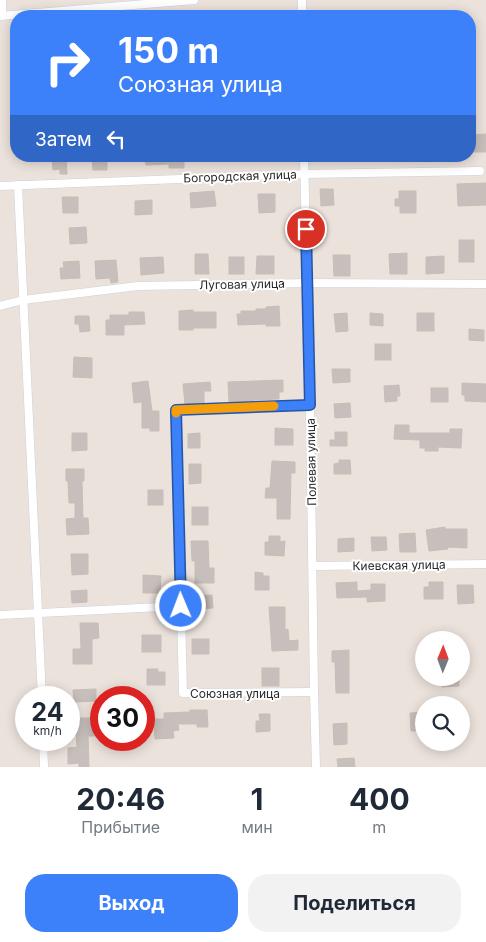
<!DOCTYPE html>
<html lang="ru">
<meta charset="utf-8">
<style>
:root{--surface:#fff;--page:#f2f2f3;--text:#1f2937;--muted:#747a83;--accent:#3c81f9}
body{margin:0;font-family:Inter,sans-serif;background:var(--page);color:var(--text);height:100vh;display:flex;flex-direction:column;font-size:19px;white-space:nowrap}
*{box-sizing:border-box;margin:0}
p{font-size:16px;color:var(--muted)}
.icon{flex:none;width:28px;height:28px;fill:none;stroke:currentColor;stroke-width:2;stroke-linecap:round;stroke-linejoin:round}
.map{position:relative;height:767px;overflow:hidden}
.side{display:flex;flex-direction:column;background:var(--surface);flex:1}
.side>*{flex:none}
.banner{position:absolute;left:10px;top:10px;width:466px;height:152px;border-radius:20px;box-shadow:0 2px 12px #0003;background:#3c81f9;color:#fff;overflow:hidden}
.needle{width:32px;rotate:1deg}
.buttons{position:absolute;left:415px;top:631px;display:grid;gap:10px}
.buttons a{display:grid;place-items:center;width:55px;height:55px;border-radius:50%;background:var(--surface);box-shadow:0 2px 12px #0003;font-size:25px}
.speed{position:absolute;left:15px;top:686px;display:flex;gap:10px;font-size:25px;font-weight:700;text-align:center}
.speed>*{display:grid;place-content:center;width:65px;height:65px;border-radius:50%;background:var(--surface);box-shadow:0 2px 12px #0003;line-height:1}
.speed small{font-size:12px;font-weight:400}
.speed .limit{border:8px solid #d22;background:#fff;color:#111}
.pin{position:absolute;display:grid;place-items:center;width:42px;height:42px;color:#fff;margin:-21px;border:2px solid #fff;border-radius:50%;box-shadow:0 1px 5px #0007}
.me{position:absolute;width:55px;margin:-28px;rotate:359deg;stroke-linejoin:round;filter:drop-shadow(0 0 4px #0008)}
.turn{display:flex;align-items:center;gap:18px;height:105px;padding:0 25px;font-size:22px}
.turn .icon{width:65px;height:65px;stroke-width:2.5}
.turn b{display:block;font-size:35px;line-height:42px}
.then{display:flex;align-items:center;height:48px;padding:0 25px;background:#0003;gap:10px;font-size:19px}
.eta{display:flex;justify-content:space-evenly;align-items:center;height:85px;text-align:center}
.eta b{font-size:30px;font-weight:700;line-height:35px}
.cta{display:flex;gap:10px;margin-top:auto;padding:10px 25px}
.cta a{flex:1;height:58px;border-radius:20px;background:var(--accent);color:#fff;font-size:20px;font-weight:700;line-height:58px;text-align:center}
.cta a+a{background:var(--page);color:var(--text)}
.map>svg:first-child{display:block}
.building{fill:#c7bfbb;stroke:#c7beb5}
.lines{fill:none;stroke-linecap:round;stroke-linejoin:round}
.street-casing{stroke:#cad1dc;stroke-width:9}
.street{stroke:#fff;stroke-width:8}
.route-casing{stroke:#2754a2;stroke-width:12}
.route{stroke:#3c81f9;stroke-width:9}
.slow{stroke:#f59e0b;stroke-width:9}
.labels{text-anchor:middle;dominant-baseline:central;stroke-width:4;stroke-linejoin:round;paint-order:stroke}
.street-label{font-size:12px;fill:#2a2a2a;stroke:#fff}
</style>
<div class="map">
<svg width="486" height="767" viewBox="0 0 486 767">
<rect width="100%" height="100%" fill="#ece2dc"/>
<g class="building">
<path d="M486 134V152H470V135Z"/>
<path d="M66 156 67 174H60V169L53 170 52 157Z"/>
<path d="M92 156H107V170H93Z"/>
<path d="M145 156H184V168H169V164L146 165Z"/>
<path d="M486 183V205L458 206 457 184Z"/>
<path d="M320 189H333L334 205 321 206Z"/>
<path d="M214 191 216 206 191 208 190 193Z"/>
<path d="M399 191H416V213H400V206H395V199H399Z"/>
<path d="M258 194H275V212L259 213Z"/>
<path d="M62 197H78V213H63Z"/>
<path d="M152 200V214L135 215V201Z"/>
<path d="M86 227 87 243 70 244 69 228Z"/>
<rect x="459" y="240" width="15" height="22"/>
<path d="M407 253V274H390L389 254Z"/>
<path d="M195 254H208L209 274H195Z"/>
<path d="M333 255H350V276H334Z"/>
<path d="M257 256H274V274H256Z"/>
<path d="M444 256V273L426 274V257Z"/>
<path d="M163 257 164 273 141 275 140 258Z"/>
<rect x="229" y="257" width="15" height="17"/>
<path d="M116 260 118 282 111 283 110 278 96 279 95 261Z"/>
<path d="M79 261 80 278 61 279 60 268H64L63 262Z"/>
<path d="M279 306 280 326H266V324L238 325 237 314H241V311H256V309H266V307Z"/>
<path d="M193 310V312H216V328H193V330H179V311Z"/>
<path d="M129 312H144L145 324 124 325V335H106V320H110V315H129Z"/>
<path d="M347 313 348 331 336 332 334 314Z"/>
<path d="M370 313 383 314V326L370 325Z"/>
<rect x="417" y="313" width="17" height="18"/>
<path d="M75 316H89L90 331 80 332 79 324H75Z"/>
<path d="M469 329 484 330V341L469 340Z"/>
<rect x="375" y="344" width="16" height="16"/>
<path d="M74 357 92 358V378L73 377Z"/>
<path d="M332 369H350V382L333 383Z"/>
<path d="M283 380V392H279V399L253 400 254 401 229 402 228 382Z"/>
<path d="M148 381 152 411H159V431H150V428H142V402L134 403 132 383Z"/>
<path d="M210 382 211 391H204V403L185 404 183 384Z"/>
<path d="M462 383 486 384V402L465 401V395H462Z"/>
<path d="M399 385 400 396H397V401L385 402 384 386Z"/>
<rect x="431" y="388" width="17" height="14"/>
<path d="M350 403 351 417 335 418 334 404Z"/>
<path d="M395 425H409V433H450V429H462L461 448 438 447V451H425V448H420V440L394 439Z"/>
<path d="M275 428 293 429V445H275Z"/>
<path d="M335 432H347V446H330V440H335Z"/>
<path d="M72 433H87V450L72 451Z"/>
<path d="M200 433V448H188V434Z"/>
<path d="M339 460H350L351 474H334V464L339 463Z"/>
<path d="M272 461 295 462V473H291L290 519H277V498H265L266 488H270Z"/>
<path d="M189 464H201V483L189 484Z"/>
<path d="M66 469H84V481H82L83 518H88L89 534 67 535 66 519 75 518V503H69L68 481H66Z"/>
<rect x="148" y="490" width="15" height="15"/>
<rect x="192" y="507" width="16" height="18"/>
<path d="M445 527V529H467V548L447 547 448 549 429 551 426 530Z"/>
<path d="M415 533 416 552H400L399 534Z"/>
<path d="M269 536H280V542L285 541 284 556 265 555V542H269Z"/>
<path d="M371 537H386L387 550 372 551Z"/>
<path d="M354 538V551L338 552V539Z"/>
<path d="M191 541H208L209 568H214V583H195V561H192Z"/>
<path d="M71 554H88V574L72 575Z"/>
<path d="M255 572 263 573V576H269V590H255Z"/>
<path d="M143 575 161 576 160 593H143Z"/>
<path d="M357 582V591L371 590V584H385V601L367 602V597L337 598 336 583Z"/>
<path d="M429 582H443V599H424V587H429Z"/>
<path d="M457 585H473L474 603 458 604Z"/>
<path d="M87 590V602L72 603 71 591Z"/>
<path d="M212 595 213 608 195 609 194 596Z"/>
<path d="M269 607H285V630L288 629 289 641 298 640V650L272 651Z"/>
<path d="M80 623H98L99 638 92 639V664H73V649H81Z"/>
<rect x="142" y="635" width="19" height="17"/>
<rect x="192" y="639" width="17" height="15"/>
<path d="M349 650V693H336L335 662H332V651Z"/>
<rect x="262" y="668" width="17" height="18"/>
<path d="M147 669H158V672H165V685H147Z"/>
<path d="M442 678H459V686L442 687Z"/>
<path d="M96 689V701L74 702 73 690Z"/>
<path d="M190 710H207L208 727H197V724H178L179 730 173 731 174 738 155 739 154 719H164V713L190 712Z"/>
<path d="M424 712V731H411L410 713Z"/>
<path d="M259 714H270V731L256 732V721H260Z"/>
<path d="M77 718H93L94 736H88L89 767H79V763L68 764V748L77 747 76 732H74L73 722H77Z"/>
<path d="M347 723V744L334 745 333 724Z"/>
<path d="M354 758 355 767H338L337 759Z"/>
</g>
<g class="lines">
<defs>
<g id="street">
<path d="M2 0V16"/>
<path d="M302 0V16"/>
<path d="M0 16 194 0"/>
<path d="M304 156 310 405 314 692 316 767"/>
<path d="M18 185 42 698"/>
<path d="M0 186 304 174 480 171"/>
<path d="M0 306 23 300 138 286 308 283 486 284"/>
<path d="M310 405 176 410 183 693 314 692"/>
<path d="M313 566 486 564"/>
<path d="M0 615 181 606"/>
<path d="M43 740 44 767"/>
</g>
</defs>
<use href="#street" class="street-casing"/>
<use href="#street" class="street"/>
</g>
<g class="lines">
<defs>
<path id="route" d="M181 606 176 410 310 405 306 229"/>
</defs>
<use href="#route" class="route-casing"/>
<use href="#route" class="route"/>
<path class="slow" d="M176 413V410L274 406"/>
</g>
<g class="labels">
<g class="street-label">
<text transform="translate(240 176) rotate(-2)">Богородская улица</text>
<text transform="translate(242 284) rotate(-1)">Луговая улица</text>
<text transform="translate(311 462) rotate(-91)">Полевая улица</text>
<text transform="translate(399 565) rotate(-1)">Киевская улица</text>
<text x="235" y="693">Союзная улица</text>
</g>
</g>
</svg>
<div class="buttons">
<a><svg class="needle" viewBox="-14 -14 28 28"><path d="M0-13l5 13h-10z" fill="#e53935"/><path d="M0 13l5-13h-10z" fill="#747a83"/></svg></a>
<a><svg class="icon" aria-label="search" viewBox="0 0 24 24"><circle cx="10" cy="10" r="6"/><path d="M15 15l6 6"/></svg></a>
</div>
<div class="speed"><div>24<small>km/h</small></div><div class="limit">30</div></div>
<div class="pin" style="left:306px;top:229px;background:#d93025"><svg class="icon" aria-label="arrive" viewBox="0 0 24 24"><path d="M6 21V4h12l-3 4 3 4H6"/></svg></div>
<svg class="me" style="left:181px;top:606px" viewBox="-20 -20 40 40"><circle r="17" fill="#3c81f9" stroke="#fff" stroke-width="3"/><path d="M0-11L8 9 0 5-8 9z" fill="#fff"/></svg>
<div class="banner">
<div class="turn"><svg class="icon" aria-label="right" viewBox="0 0 24 24"><path d="M7 20v-9h11M14 6l5 5-5 5"/></svg><div><b>150 m</b>Союзная улица</div></div>
<div class="then">Затем<svg class="icon" aria-label="left" viewBox="0 0 24 24"><path d="M17 20v-9H6M10 6l-5 5 5 5"/></svg></div>
</div>
</div>
<section class="side">
<div class="eta">
<div><b>20:46</b><p>Прибытие</p></div>
<div><b>1</b><p>мин</p></div>
<div><b>400</b><p>m</p></div>
</div>
<div class="cta"><a>Выход</a><a>Поделиться</a></div>
</section>
